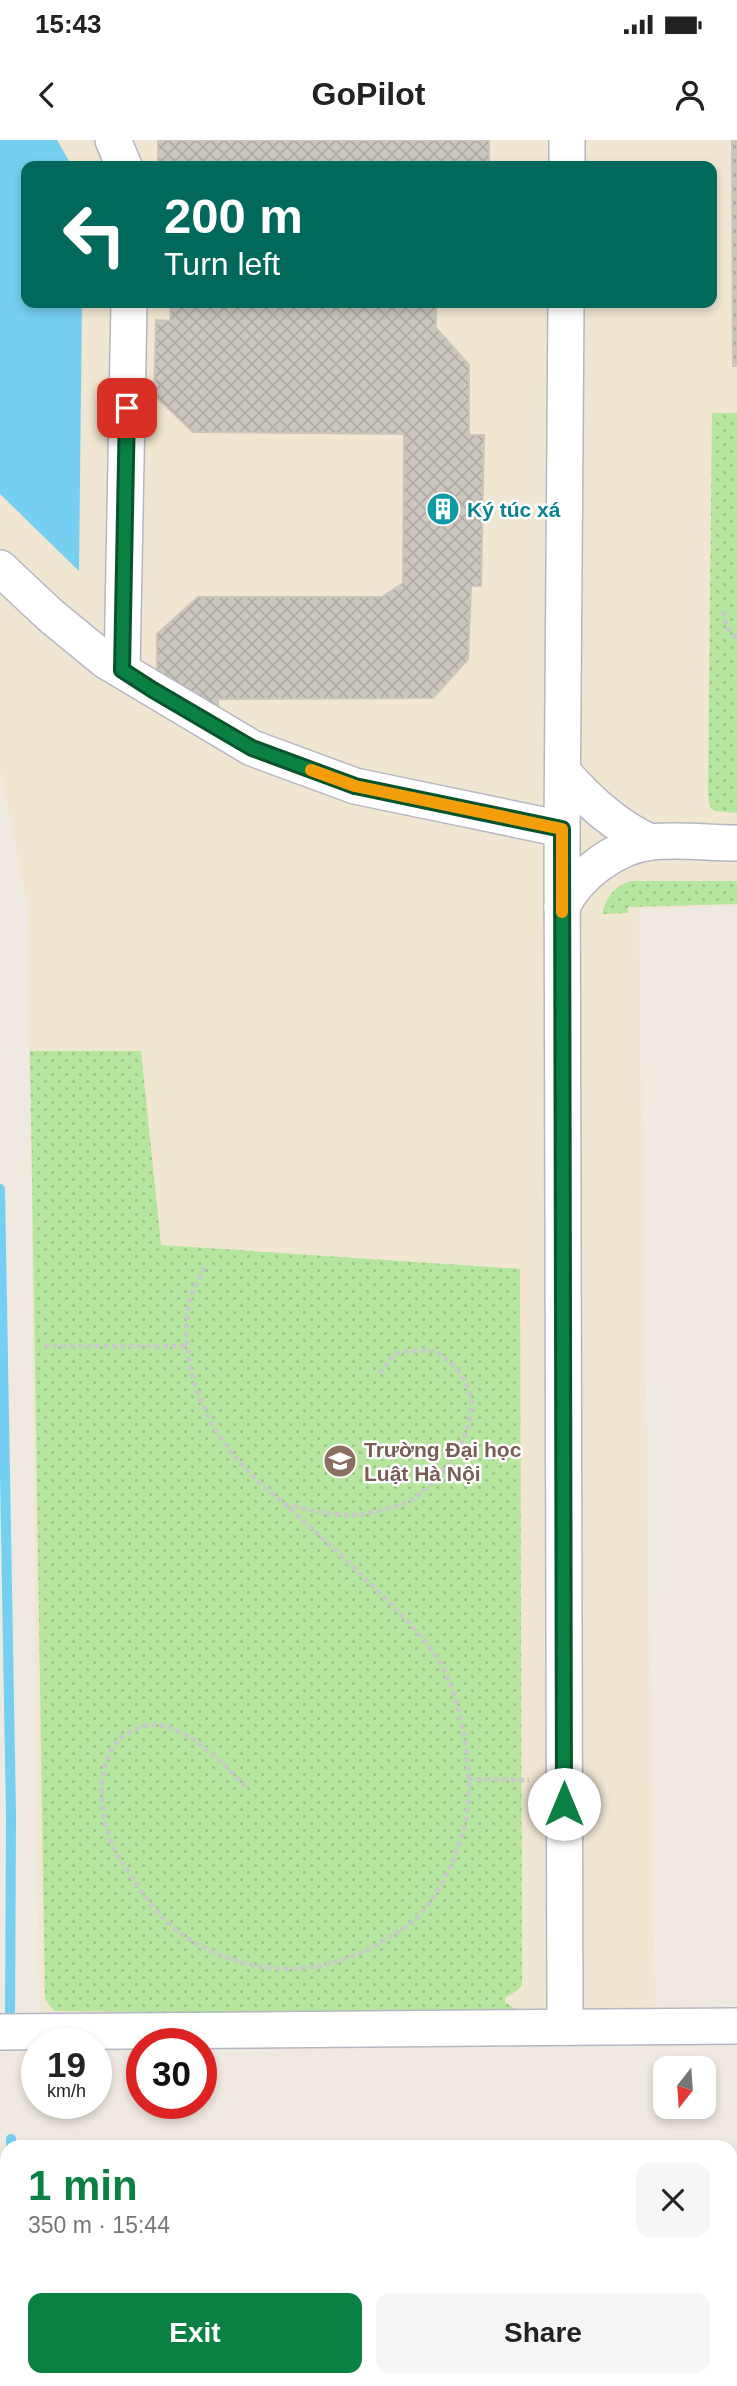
<!DOCTYPE html>
<meta charset="utf-8">
<style>
:root{--surface:#fff;--page:#f6f6f6;--text:#222;--muted:#767676;--accent:#0b8043}
body{margin:0;font-family:Helvetica,sans-serif;background:var(--page);color:var(--text);height:100vh;display:flex;flex-direction:column;font-size:26px;white-space:nowrap}
*{box-sizing:border-box;margin:0}
p{font-size:23px;color:var(--muted)}
.icon{flex:none;width:38px;height:38px;fill:none;stroke:currentColor;stroke-width:2;stroke-linecap:round;stroke-linejoin:round}
.map{position:relative;flex:1;overflow:hidden}
.side{position:absolute;left:0px;top:2000px;width:738px;height:247px;display:flex;flex-direction:column;background:var(--surface);border-radius:21px 21px 0 0;box-shadow:0 4px 10px #0003}
.side>*{flex:none}
.guide{position:absolute;left:21px;top:21px;width:696px;height:147px;border-radius:14px;box-shadow:0 4px 10px #0003;background:#00695c;color:#fff;overflow:hidden}
.needle{width:46px;rotate:197deg}
.buttons{position:absolute;left:653px;top:1916px;display:grid;gap:14px}
.buttons a{display:grid;place-items:center;width:63px;height:63px;border-radius:14px;background:var(--surface);box-shadow:0 4px 10px #0003;font-size:35px}
.speed{position:absolute;left:21px;top:1888px;display:flex;gap:14px;font-size:35px;font-weight:700;text-align:center}
.speed>*{display:grid;place-content:center;width:91px;height:91px;border-radius:50%;background:var(--surface);box-shadow:0 4px 10px #0003;line-height:1}
.speed small{font-size:18px;font-weight:400}
.speed .limit{border:10px solid #d22;background:#fff;color:#111}
.pin{position:absolute;display:grid;place-items:center;width:60px;height:60px;color:#fff;margin:-30px;border-radius:14px;box-shadow:0 4px 10px #0006}
.me{position:absolute;width:77px;margin:-38px;rotate:0deg;stroke-linejoin:round;filter:drop-shadow(0 0 5px #0008)}
.turn{display:flex;align-items:center;gap:24px;height:147px;padding:0 28px;font-size:32px}
.turn .icon{width:91px;height:91px;stroke-width:2.5}
.turn b{display:block;font-size:49px;line-height:60px}
.round{display:grid;place-items:center;flex:none;width:74px;height:74px;border-radius:14px;background:var(--page)}
.overview{display:flex;align-items:center;justify-content:space-between;height:119px;padding:0 28px}
h1{font-size:42px;font-weight:700;line-height:52px;color:var(--accent)}
.cta{display:flex;gap:14px;margin-top:auto;padding:14px 28px}
.cta a{flex:1;height:80px;border-radius:14px;background:var(--accent);color:#fff;font-size:28px;font-weight:700;line-height:80px;text-align:center}
.cta a+a{background:var(--page);color:var(--text)}
.status{display:flex;justify-content:space-between;align-items:center;height:49px;padding:0 35px;background:var(--surface);direction:ltr}
.status svg{height:19px;fill:currentColor}
header{display:flex;justify-content:space-between;align-items:center;height:91px;padding:0 28px;background:var(--surface);font-size:32px;font-weight:700}
.map>svg:first-child{display:block}
.education{fill:#f0e6d1;fill-rule:evenodd}
.grass{fill:url(#grass-dots)}
.water{fill:#75cff0}
.lines{fill:none;stroke-linecap:round;stroke-linejoin:round}
.stream{stroke:#75cff0;stroke-width:10}
.building{fill:url(#building-cross-hatch);stroke:#cbc5ba;stroke-width:2}
.minor-casing{stroke:#b4b7c1;stroke-width:38}
.path{stroke:#c9c9c9;stroke-width:4.5;stroke-dasharray:5 3.5;stroke-linecap:butt}
.minor{stroke:#fff;stroke-width:35}
.route-casing{stroke:#07532c;stroke-width:18}
.route{stroke:#0b8043;stroke-width:12}
.slow{stroke:#f59e0b;stroke-width:12}
.labels{text-anchor:middle;dominant-baseline:central;stroke-width:5;stroke-linejoin:round;paint-order:stroke}
.culture-label{font-size:21px;font-weight:bold;fill:#0d838f;stroke:#fff;text-anchor:start}
.education-label{font-size:21px;font-weight:bold;fill:#785e54;stroke:#fff;text-anchor:start}
</style>
<div class="status"><b>15:43</b><svg viewBox="0 0 49 12"><path d="M0 12V9h3v3zM5 12V6h3v6zM10 12V3h3v9zM15 12V0h3v12zM26 1h20v11H26zM47 4h2v5h-2z"/></svg></div>
<header><svg class="icon" aria-label="back" viewBox="0 0 24 24"><path d="M15 5l-7 7 7 7"/></svg>GoPilot<svg class="icon" aria-label="person" viewBox="0 0 24 24"><circle cx="12" cy="8" r="4"/><path d="M4 21q1-7 8-7t8 7"/></svg></header>
<div class="map">
<svg width="737" height="2246" viewBox="0 0 737 2246">
<defs>
<pattern id="grass-dots" width="8" height="8" patternUnits="userSpaceOnUse" patternTransform="scale(1.75)"><rect width="8" height="8" fill="#b6e59e"/><path d="M2 2h.1M6 6h.1" fill="none" stroke="#9dc588" stroke-width="1.8" stroke-linecap="round"/></pattern>
<pattern id="building-cross-hatch" width="8" height="8" patternUnits="userSpaceOnUse" patternTransform="scale(1.75)"><rect width="8" height="8" fill="#cbc7bf"/><path d="M0 0l8 8M0 8l8-8" fill="none" stroke="#afaba4"/></pattern>
</defs>
<rect width="100%" height="100%" fill="#efe9e1"/>
<path class="education" d="M0 0H737V766L639 769 655 1880 39 1872 28 771 0 630ZM26 26H712V163H26Z"/>
<g class="grass">
<path d="M712 273H737V673L715 671 710 667 708 655Z"/>
<path d="M632 741H737V764L628 767V773L602 774C607 756 614 746 632 741Z"/>
<path d="M30 911H141L161 1105 520 1129 522 1845 518 1850 506 1857 505 1862 515 1869V1875L54 1871 45 1859Z"/>
</g>
<g class="water">
<path d="M0 0H57L72 26H26V163H82L79 431 0 354Z"/>
<path d="M732 2029H737V2182L732 2181Z"/>
<rect x="0" y="2031" width="7" height="149"/>
</g>
<g class="lines">
<g class="stream">
<path d="M0 1049 11 1676 10 1872"/>
<path d="M11 1999V2007"/>
</g>
</g>
<g class="building">
<path d="M158 0H489V26H173V24H158Z"/>
<path d="M732 0H737V226H733Z"/>
<path d="M171 163H489V166H436V188L469 225V295H484L481 446H471L468 519 433 558 218 559V567H157V494L198 457H382L403 443 404 294 193 292 154 255 156 180 170 181Z"/>
</g>
<g class="lines">
<defs>
<g id="minor">
<path d="M113 0 124 26"/>
<path d="M567 26V0"/>
<path d="M0 428 50 475 106 521 252 608 355 646 562 689"/>
<path d="M122 530 129 163"/>
<path d="M563 632C588 661 615 686 650 702"/>
<path d="M562 767C577 735 616 706 651 702 679 699 709 703 737 703"/>
<path d="M565 1887 562 689 566 163"/>
<path d="M0 1892 737 1886"/>
</g>
</defs>
<use href="#minor" class="minor-casing"/>
<g class="path">
<path d="M723 471 726 485 737 499"/>
<path d="M204 1127C200 1137 193 1148 190 1159 177 1216 201 1279 239 1322 257 1342 281 1360 301 1379 332 1407 363 1436 393 1466 410 1484 430 1504 442 1526 460 1562 467 1602 469 1642 471 1688 447 1750 412 1782 406 1788 397 1792 389 1797 346 1826 292 1837 241 1822 190 1807 162 1784 133 1739 127 1729 119 1719 114 1709 99 1676 92 1615 128 1593 141 1585 154 1583 168 1587 199 1597 224 1625 246 1647"/>
<path d="M44 1206H187"/>
<path d="M285 1364C313 1370 341 1379 370 1373 383 1370 405 1365 416 1357 436 1342 456 1320 465 1295 469 1285 472 1268 471 1258 468 1240 449 1215 431 1211 419 1209 406 1211 394 1214L380 1233"/>
<path d="M468 1639 529 1640"/>
</g>
<use href="#minor" class="minor"/>
</g>
<g class="lines">
<defs>
<path id="route" d="M127 268 122 530 153 550 252 608 355 646 562 689 564 1664"/>
</defs>
<use href="#route" class="route-casing"/>
<use href="#route" class="route"/>
<path class="slow" d="M311 630 355 646 562 689V772"/>
</g>
<defs>
<symbol id="building-disc" viewBox="-11 -11 22 22"><circle r="9.5" fill="#0f9aa8" stroke="#fff"/><path d="M-4-6H4V6H1V3H-1V6H-4ZM-2.5-4.3h1.7v1.8h-1.7ZM.8-4.3h1.7v1.8H.8ZM-2.5-1h1.7V.8h-1.7ZM.8-1h1.7V.8H.8Z" fill="#fff"/></symbol>
<symbol id="university-disc" viewBox="-11 -11 22 22"><circle r="9.5" fill="#8d6e63" stroke="#fff"/><path d="M0-5L7-2L0 1L-7-2ZM-4 1L0 2.5L4 1V4Q0 6-4 4Z" fill="#fff"/></symbol>
</defs>
<g fill-rule="evenodd">
<use href="#building-disc" x="424" y="350" width="38" height="38"/>
<use href="#university-disc" x="321" y="1302" width="38" height="38"/>
</g>
<g class="labels">
<g class="culture-label">
<text x="467" y="369">Ký túc xá</text>
</g>
<g class="education-label">
<text x="364" y="1309">Trường Đại học<tspan x="364" dy="24">Luật Hà Nội</tspan></text>
</g>
</g>
</svg>
<div class="buttons">
<a><svg class="needle" viewBox="-14 -14 28 28"><path d="M0-13l5 13h-10z" fill="#e53935"/><path d="M0 13l5-13h-10z" fill="#767676"/></svg></a>
</div>
<div class="speed"><div>19<small>km/h</small></div><div class="limit">30</div></div>
<div class="pin" style="left:127px;top:268px;background:#d93025"><svg class="icon" aria-label="arrive" viewBox="0 0 24 24"><path d="M6 21V4h12l-3 4 3 4H6"/></svg></div>
<svg class="me" style="left:564px;top:1664px" viewBox="-20 -20 40 40"><circle r="19" fill="#fff"/><path d="M0-13L10 11 0 6-10 11z" fill="#0b8043"/></svg>
<div class="guide">
<div class="turn"><svg class="icon" aria-label="left" viewBox="0 0 24 24"><path d="M17 20v-9H6M10 6l-5 5 5 5"/></svg><div><b>200 m</b>Turn left</div></div>
</div>
<section class="side">
<div class="overview"><div><h1>1 min</h1><p>350 m · 15:44</p></div><a class="round"><svg class="icon" aria-label="close" viewBox="0 0 24 24"><path d="M6 6l12 12M18 6L6 18"/></svg></a></div>
<div class="cta"><a>Exit</a><a>Share</a></div>
</section>
</div>
